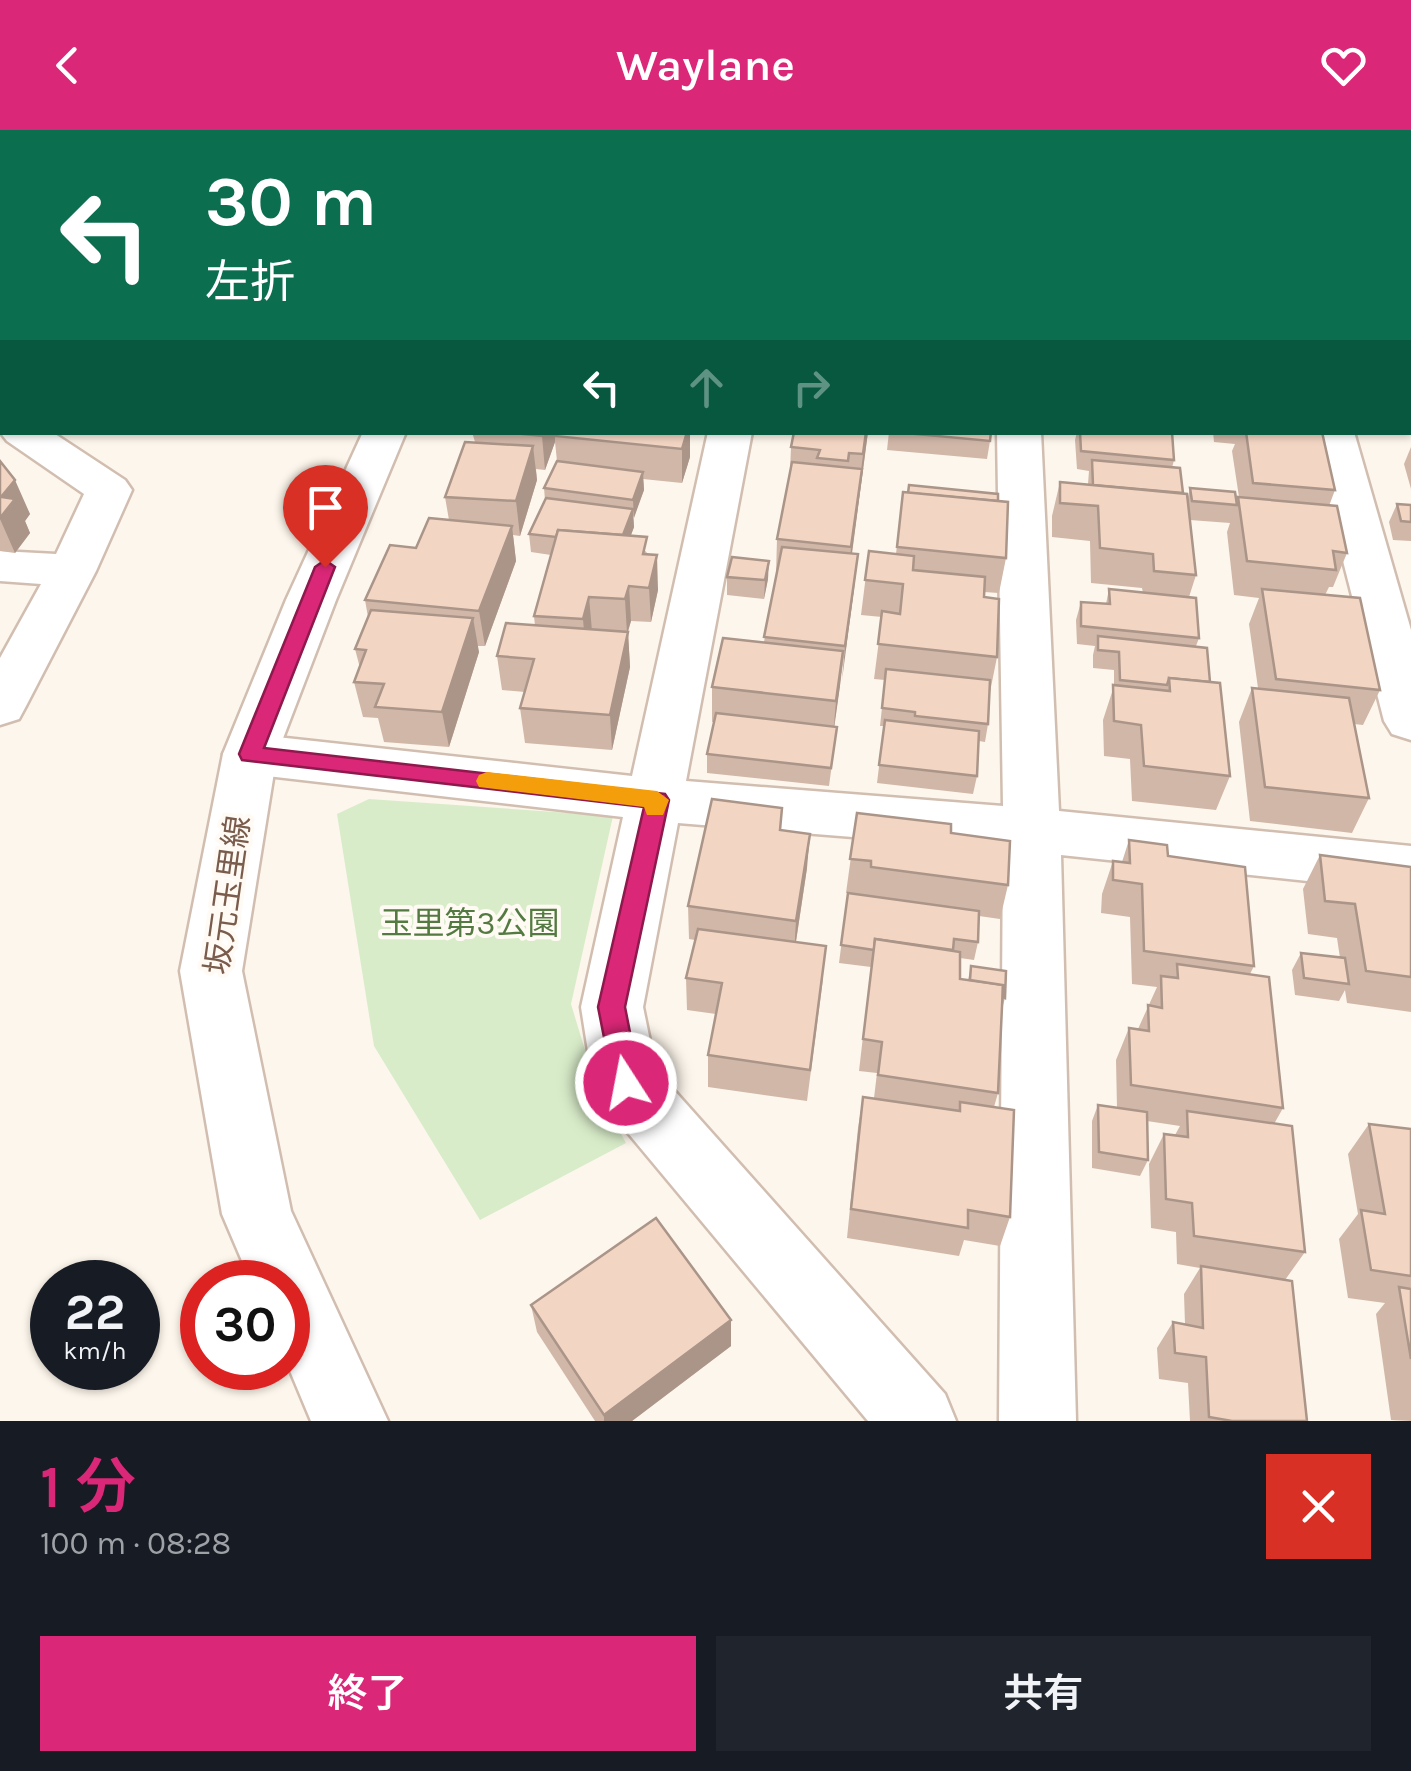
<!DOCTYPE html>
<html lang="ja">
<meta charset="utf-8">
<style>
:root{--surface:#171b24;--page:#20242c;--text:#f1f3f6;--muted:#9ea1a6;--accent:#db2777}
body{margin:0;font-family:Karla,"Noto Sans JP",sans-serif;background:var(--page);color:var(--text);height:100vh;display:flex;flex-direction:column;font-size:38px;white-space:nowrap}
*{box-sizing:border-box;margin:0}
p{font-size:32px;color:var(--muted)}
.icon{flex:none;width:55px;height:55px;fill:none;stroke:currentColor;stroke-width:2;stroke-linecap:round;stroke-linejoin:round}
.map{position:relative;height:1291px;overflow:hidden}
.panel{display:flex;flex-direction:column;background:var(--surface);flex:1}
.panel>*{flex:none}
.guide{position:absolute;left:0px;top:0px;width:1412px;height:305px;box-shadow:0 2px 8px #0004;background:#0b6e4f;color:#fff;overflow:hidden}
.speed{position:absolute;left:30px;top:1130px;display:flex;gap:20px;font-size:50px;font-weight:700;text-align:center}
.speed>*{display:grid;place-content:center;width:130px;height:130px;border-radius:50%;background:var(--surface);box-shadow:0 2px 8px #0004;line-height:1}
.speed small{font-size:25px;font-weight:400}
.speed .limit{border:15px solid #d22;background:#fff;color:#111}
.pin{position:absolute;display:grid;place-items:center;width:85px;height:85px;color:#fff;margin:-102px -42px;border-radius:50% 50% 50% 0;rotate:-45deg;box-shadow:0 0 10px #0007}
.pin .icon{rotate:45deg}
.me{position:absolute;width:110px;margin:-55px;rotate:349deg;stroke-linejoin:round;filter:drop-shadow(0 0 8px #0008)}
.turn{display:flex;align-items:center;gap:35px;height:210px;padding:0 40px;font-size:45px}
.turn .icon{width:130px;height:130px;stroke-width:2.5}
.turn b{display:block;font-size:70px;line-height:85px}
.lanes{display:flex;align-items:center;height:95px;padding:0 40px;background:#0003;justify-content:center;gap:50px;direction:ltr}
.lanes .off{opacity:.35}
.round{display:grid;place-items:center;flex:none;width:105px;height:105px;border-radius:0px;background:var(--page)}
.headline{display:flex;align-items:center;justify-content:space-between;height:170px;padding:0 40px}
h1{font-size:60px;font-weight:600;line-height:75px;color:var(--accent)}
.cta{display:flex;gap:20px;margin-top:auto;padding:20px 40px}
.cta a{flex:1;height:115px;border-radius:0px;background:var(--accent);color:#fff;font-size:40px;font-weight:600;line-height:115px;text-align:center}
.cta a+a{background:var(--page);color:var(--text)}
header{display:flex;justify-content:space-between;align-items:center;height:130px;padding:0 40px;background:var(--accent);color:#fff;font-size:45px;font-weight:600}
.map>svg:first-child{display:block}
.green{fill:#d8ecc9}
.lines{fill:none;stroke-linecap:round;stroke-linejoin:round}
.minor-casing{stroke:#d1beb0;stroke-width:5}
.tertiary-casing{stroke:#d1beb0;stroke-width:5}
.minor{fill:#fff;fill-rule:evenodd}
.tertiary{fill:#fff;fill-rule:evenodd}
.wall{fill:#d1b7a8}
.shaded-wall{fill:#aa9588}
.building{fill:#f3d5c3;stroke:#aa9588;stroke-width:2.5}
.route{fill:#db2777;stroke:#8e194d;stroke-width:2.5}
.slow{fill:#f59e0b}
.labels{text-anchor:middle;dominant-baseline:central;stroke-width:8;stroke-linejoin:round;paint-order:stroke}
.street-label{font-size:32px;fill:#7a5c4d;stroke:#fffaf3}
.park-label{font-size:32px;fill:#537a41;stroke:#fffaf3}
</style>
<header><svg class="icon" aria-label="back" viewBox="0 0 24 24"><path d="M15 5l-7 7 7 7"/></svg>Waylane<svg class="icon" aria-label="heart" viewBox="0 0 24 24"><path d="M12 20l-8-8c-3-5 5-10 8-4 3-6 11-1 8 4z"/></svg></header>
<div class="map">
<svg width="1411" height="1291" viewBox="0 0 1411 1291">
<rect width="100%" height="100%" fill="#fdf6ec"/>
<path class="green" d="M369 669 613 686 571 874 598 963 626 1013 480 1090 374 916 337 684Z"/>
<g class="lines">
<defs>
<g id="minor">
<path d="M992 0H1026V2H993Z"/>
<path d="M0 151 2 152V176L0 175Z"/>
<path d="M2 299V302H52L125 350 132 360 96 441 26 576 19 589 0 595V528L41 454 0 451V421L56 424 84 364 7 311 0 302Z"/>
<path d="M708 302H752L686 651 1003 676 997 302H1041L1059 681 1411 716V762L1061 725 1076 1291H999L1003 719 678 693 643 877 656 940 945 1264 956 1291H868L603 973 593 953 581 877 623 687 250 644 231 638 223 624 231 610 250 604 632 646Z"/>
<path d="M1310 302H1354L1411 500V610L1392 604 1384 591Z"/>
</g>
<g id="tertiary">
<path d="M562 0H629L631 2H563Z"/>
<path d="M742 0H783L785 2H744Z"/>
<rect x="1410" y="33" width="1" height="20"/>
<path d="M363 302H406L336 470 277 624 242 841 291 1081 388 1291H311L288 1236V1152H251L222 1084 180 841 223 624 286 470Z"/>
</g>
</defs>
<use href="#minor" class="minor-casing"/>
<use href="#tertiary" class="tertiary-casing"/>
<use href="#minor" class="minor"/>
<use href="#tertiary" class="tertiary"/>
</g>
<g class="wall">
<path d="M105 0H139L134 2H113Z"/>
<path d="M142 0H374L380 2V0H467L468 2H143Z"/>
<rect x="1410" y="87" width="1" height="76"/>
<path d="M2 94V147L0 146V95Z"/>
<rect x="1410" y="175" width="1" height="86"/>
<path d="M472 302H690V327L682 353 643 349 644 360 633 388 634 397 631 405 648 424 658 460 651 492 631 491 628 502 630 537 612 620 525 613 520 578 525 562 502 560 497 526 535 496 534 486 551 425 531 422 529 404 545 370 544 358 557 331 555 312 545 340 536 339 537 350 520 406 513 405 516 431 485 516H477L479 522 449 617 384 612 378 588 363 587 354 552 360 538 355 519 368 487 365 470 416 418 449 390 445 367 475 312Z"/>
<path d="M794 302H868L852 424 854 459 834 596 837 597 829 656 707 643V624L714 592H712V557L764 512 776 444 777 409 790 341 791 317Z"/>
<path d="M889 302 990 311 987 329 887 320Z"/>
<path d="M1077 302H1172L1174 330 1172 338 1183 363 1188 367 1190 358 1236 373 1239 367 1232 321 1235 314 1214 312 1213 302H1322L1335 360 1329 376 1347 423 1333 457H1329L1325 465 1380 560 1363 595 1354 594 1369 668 1352 703 1250 691 1239 592 1252 558H1258L1249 494 1259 468 1234 465 1227 402 1230 393 1190 390 1196 445 1189 467 1199 508 1196 516 1210 552 1230 646 1216 680 1132 671 1130 629 1104 626 1103 590 1114 556V540L1093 538V525L1095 516 1077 514 1076 490 1081 472 1106 474 1109 459 1143 463 1142 458 1091 453 1090 411 1052 407V386L1060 352 1088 354 1089 341 1077 339 1075 310Z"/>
<path d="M1411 317V359L1404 334Z"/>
<path d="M0 331 30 384 25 391 30 403 15 423 0 421Z"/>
<path d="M903 362 998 371 1006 428 999 463 984 462V467L997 527 990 562 988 594 985 612 979 611 977 646 973 664 877 653 884 596H880L885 550 874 549 882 487 861 485 869 421 896 424Z"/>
<path d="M1397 374 1411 375V411L1393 410 1389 392Z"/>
<path d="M727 447 768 449 764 469 727 465Z"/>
<path d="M857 683 951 703 1008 755 1000 789 979 786 978 812 974 830 960 828V849L968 850 971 836 1005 868 1002 879 998 963 994 977 1010 1087 1000 1116 964 1110 959 1126 847 1108 858 998 863 967 874 968 877 943 859 941 871 837 839 833 848 763H846Z"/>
<path d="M781 701 807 738 796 812 823 849 807 971 708 957V925L716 884 687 880 686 848 695 810 689 809 688 776Z"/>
<path d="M1129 710 1168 726 1254 836 1250 844 1283 978 1274 994 1305 1122 1285 1150 1307 1291H1190L1188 1253 1159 1249 1157 1218 1173 1192 1185 1194 1184 1164 1200 1138 1177 1134 1176 1102 1151 1098 1149 1034 1164 1004 1175 1005 1180 996 1147 991 1148 1030 1140 1046 1092 1038V991L1098 975 1117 978 1116 930 1129 898 1138 899 1157 857 1132 854 1130 787 1101 783 1102 764 1113 731 1122 732Z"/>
<path d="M1320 725 1411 737V882L1347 873 1345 860 1339 871 1295 865 1292 840 1301 823 1340 828 1337 808 1308 804 1303 759Z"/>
<path d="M1369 994 1411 999V1291L1391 1290 1376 1184 1385 1173 1348 1168 1339 1109 1358 1084 1348 1024Z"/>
<path d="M531 1175 731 1216 632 1291H595L537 1202Z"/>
</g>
<g class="shaded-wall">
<path d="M45 0H60L61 2H40Z"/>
<path d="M124 0H139L134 2H124Z"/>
<path d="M281 0H319V2H279Z"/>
<path d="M447 0H467L468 2H443Z"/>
<path d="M2 21V58L0 60V22Z"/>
<path d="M543 302H559L555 306V312L545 340 542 306Z"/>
<path d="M687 302H690V327L682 353V319Z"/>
<path d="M866 302H868L848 452 851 417Z"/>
<path d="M533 316 537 350 520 406 516 371Z"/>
<path d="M643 342 644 360 634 388 633 370Z"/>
<path d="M15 350 30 384 25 391 30 403 15 423 0 389 1 367Z"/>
<path d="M633 379 634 397 620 434 619 416Z"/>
<path d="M512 396 516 431 485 516 479 481Z"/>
<path d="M858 424 854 459 842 550 845 516Z"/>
<path d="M657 425 658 460 651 492 649 458Z"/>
<path d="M769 431 768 449 764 469 765 450Z"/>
<path d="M629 456 631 491 627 504 625 469Z"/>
<path d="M589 467 592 501 586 524 583 489Z"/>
<path d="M473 488 479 522 449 617 442 582Z"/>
<path d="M628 502 630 537 612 620 610 585Z"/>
<path d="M843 521 840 556 833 606 836 571Z"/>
<path d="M810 704 807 738 794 824 796 791Z"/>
<path d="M731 1190V1216L632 1291H604V1285Z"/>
</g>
<g class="building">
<path d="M0 0H45L40 2H2V21L0 22Z"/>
<path d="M149 0H188L183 2H157Z"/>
<path d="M213 0H263L258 2H216H218Z"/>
<path d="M312 0H374L382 2H308Z"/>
<path d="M386 0H447L443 2H395Z"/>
<rect x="1410" y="87" width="1" height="42"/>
<path d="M2 94V119L0 118V95Z"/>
<rect x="1410" y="175" width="1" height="51"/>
<path d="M504 302H543L542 306Z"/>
<path d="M556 302H687L682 319 555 306Z"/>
<path d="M794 302H866L863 324 849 323 848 331 817 328 820 320 791 317Z"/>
<path d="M895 302H991L990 311Z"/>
<path d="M1080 302H1172L1174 330 1081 321Z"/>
<path d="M1246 302H1322L1335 360 1253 353Z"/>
<path d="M465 312 533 316 516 371 445 367Z"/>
<path d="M1092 330 1180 338 1183 363 1093 355Z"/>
<path d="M0 331 15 350 1 367 15 369 0 388Z"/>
<path d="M557 331 643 342 633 370 544 358Z"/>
<path d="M792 332 862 339 851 417 777 409Z"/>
<path d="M1060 352 1187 364 1196 445 1154 441 1153 424 1100 418 1098 376 1060 373Z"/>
<path d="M909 355 998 364V371L908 363Z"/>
<path d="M1190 358 1235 362 1237 375 1192 371Z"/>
<path d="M903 362 1008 372 1006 428 897 417Z"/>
<path d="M1238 367 1337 376 1347 423 1333 421 1336 440 1247 431Z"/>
<path d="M546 368 633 379 623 405 558 400 556 407 529 404Z"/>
<path d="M1397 374 1411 375V392L1401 391Z"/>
<path d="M429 388 512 396 479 481 365 470 390 415 416 418Z"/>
<path d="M558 400 647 407 643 424 657 425 649 458 629 456 625 469 589 467 583 489 534 486Z"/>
<path d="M782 417 858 424 845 516 764 507Z"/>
<path d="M869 421 914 426 913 440 985 447 984 467 999 469 997 527 878 514 882 481 900 484 903 454 865 450Z"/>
<path d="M732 427 769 431 765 450 727 447Z"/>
<path d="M1109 459 1196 468 1199 508 1081 496V472L1110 474Z"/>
<path d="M1262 459 1360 468 1380 560 1276 549Z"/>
<path d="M371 480 473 488 442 582 375 577 384 554 354 552 366 520 355 519Z"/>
<path d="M506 493 628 502 610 585 520 578 534 529 497 526Z"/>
<path d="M1098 506 1207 518 1210 552 1169 548 1167 555 1120 550 1119 522 1098 520Z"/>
<path d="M723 508 843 521 836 571 712 557Z"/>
<path d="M886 539 990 550 988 594 915 586V582L882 578Z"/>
<path d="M1169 548 1220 553 1230 646 1144 636 1141 595 1114 591 1113 555 1170 561Z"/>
<path d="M1252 558 1349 568 1369 668 1265 657Z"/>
<path d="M716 583 837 597 831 638 707 624Z"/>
<path d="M885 590 979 601 977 646 879 635Z"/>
<path d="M712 669 782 678 780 700 810 704 796 791 688 776Z"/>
<path d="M857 683 951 694V703L1010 711 1008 755 871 737V731L850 729Z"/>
<path d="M1129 710 1167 715 1168 726 1245 737 1254 836 1144 821 1142 754 1113 750V731L1130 733Z"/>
<path d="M1320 725 1411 737V847L1366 841 1355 774 1325 771Z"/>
<path d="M848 763 979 781 978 812 954 809 953 820 875 809 874 820 841 815Z"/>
<path d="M698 799 826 816 810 940 708 925 722 853 686 848Z"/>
<path d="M875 809 960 822V849L1003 855 998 963 878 945 882 912 863 909Z"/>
<path d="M1301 823 1345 828 1349 854 1304 848Z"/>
<path d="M1177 834 1269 847 1283 978 1131 955 1129 898 1149 901 1148 875 1162 878 1161 846 1178 848Z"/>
<path d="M971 836 1006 841 1005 868 1003 867V855L970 850Z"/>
<path d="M863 967 960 981V972L1014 980 1010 1087 968 1080V1098L851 1079Z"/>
<path d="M1098 975 1147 982 1148 1030 1099 1022Z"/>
<path d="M1187 981 1292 996 1305 1122 1194 1106 1192 1073 1166 1069 1164 1004 1188 1007Z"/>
<path d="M1369 994 1411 999V1146L1371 1140 1361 1080 1385 1084Z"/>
<path d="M656 1088 731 1190 604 1285 531 1175Z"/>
<path d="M1201 1136 1292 1151 1307 1291H1232L1209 1287 1206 1227 1175 1223 1173 1192 1203 1198Z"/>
<path d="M1399 1157 1411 1159V1229Z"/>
</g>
<path class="route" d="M325 430 335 437 264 618 665 664 669 670 625 877 640 953 636 962 626 965 617 962 613 953 598 877 644 677 242 630 239 624 315 437Z"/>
<path class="slow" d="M487 642 657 661 669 670 663 685H647L644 677 479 657 476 651 479 645Z"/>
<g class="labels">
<g class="street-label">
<text transform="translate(228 765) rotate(-82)">坂元玉里線</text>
</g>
<g class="park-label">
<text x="470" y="793">玉里第3公園</text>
</g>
</g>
</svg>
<div class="speed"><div>22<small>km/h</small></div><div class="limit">30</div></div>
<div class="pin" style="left:325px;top:437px;background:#d93025"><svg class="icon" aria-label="arrive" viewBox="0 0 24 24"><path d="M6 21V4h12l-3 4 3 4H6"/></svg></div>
<svg class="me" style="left:626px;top:953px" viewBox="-20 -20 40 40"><circle r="17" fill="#db2777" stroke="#fff" stroke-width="3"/><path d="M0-11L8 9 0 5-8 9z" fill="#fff"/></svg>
<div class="guide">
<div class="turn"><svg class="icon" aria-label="left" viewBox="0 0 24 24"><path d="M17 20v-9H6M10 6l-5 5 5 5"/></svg><div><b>30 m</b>左折</div></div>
<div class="lanes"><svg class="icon" aria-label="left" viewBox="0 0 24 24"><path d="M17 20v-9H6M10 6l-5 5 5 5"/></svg><svg class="icon off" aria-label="ahead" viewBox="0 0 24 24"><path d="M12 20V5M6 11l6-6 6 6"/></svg><svg class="icon off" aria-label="right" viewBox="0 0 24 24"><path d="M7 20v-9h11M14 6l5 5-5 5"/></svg></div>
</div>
</div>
<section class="panel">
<div class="headline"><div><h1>1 分</h1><p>100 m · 08:28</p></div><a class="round" style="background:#d93025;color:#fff"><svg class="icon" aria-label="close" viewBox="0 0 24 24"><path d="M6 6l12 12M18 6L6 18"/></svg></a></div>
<div class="cta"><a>終了</a><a>共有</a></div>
</section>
